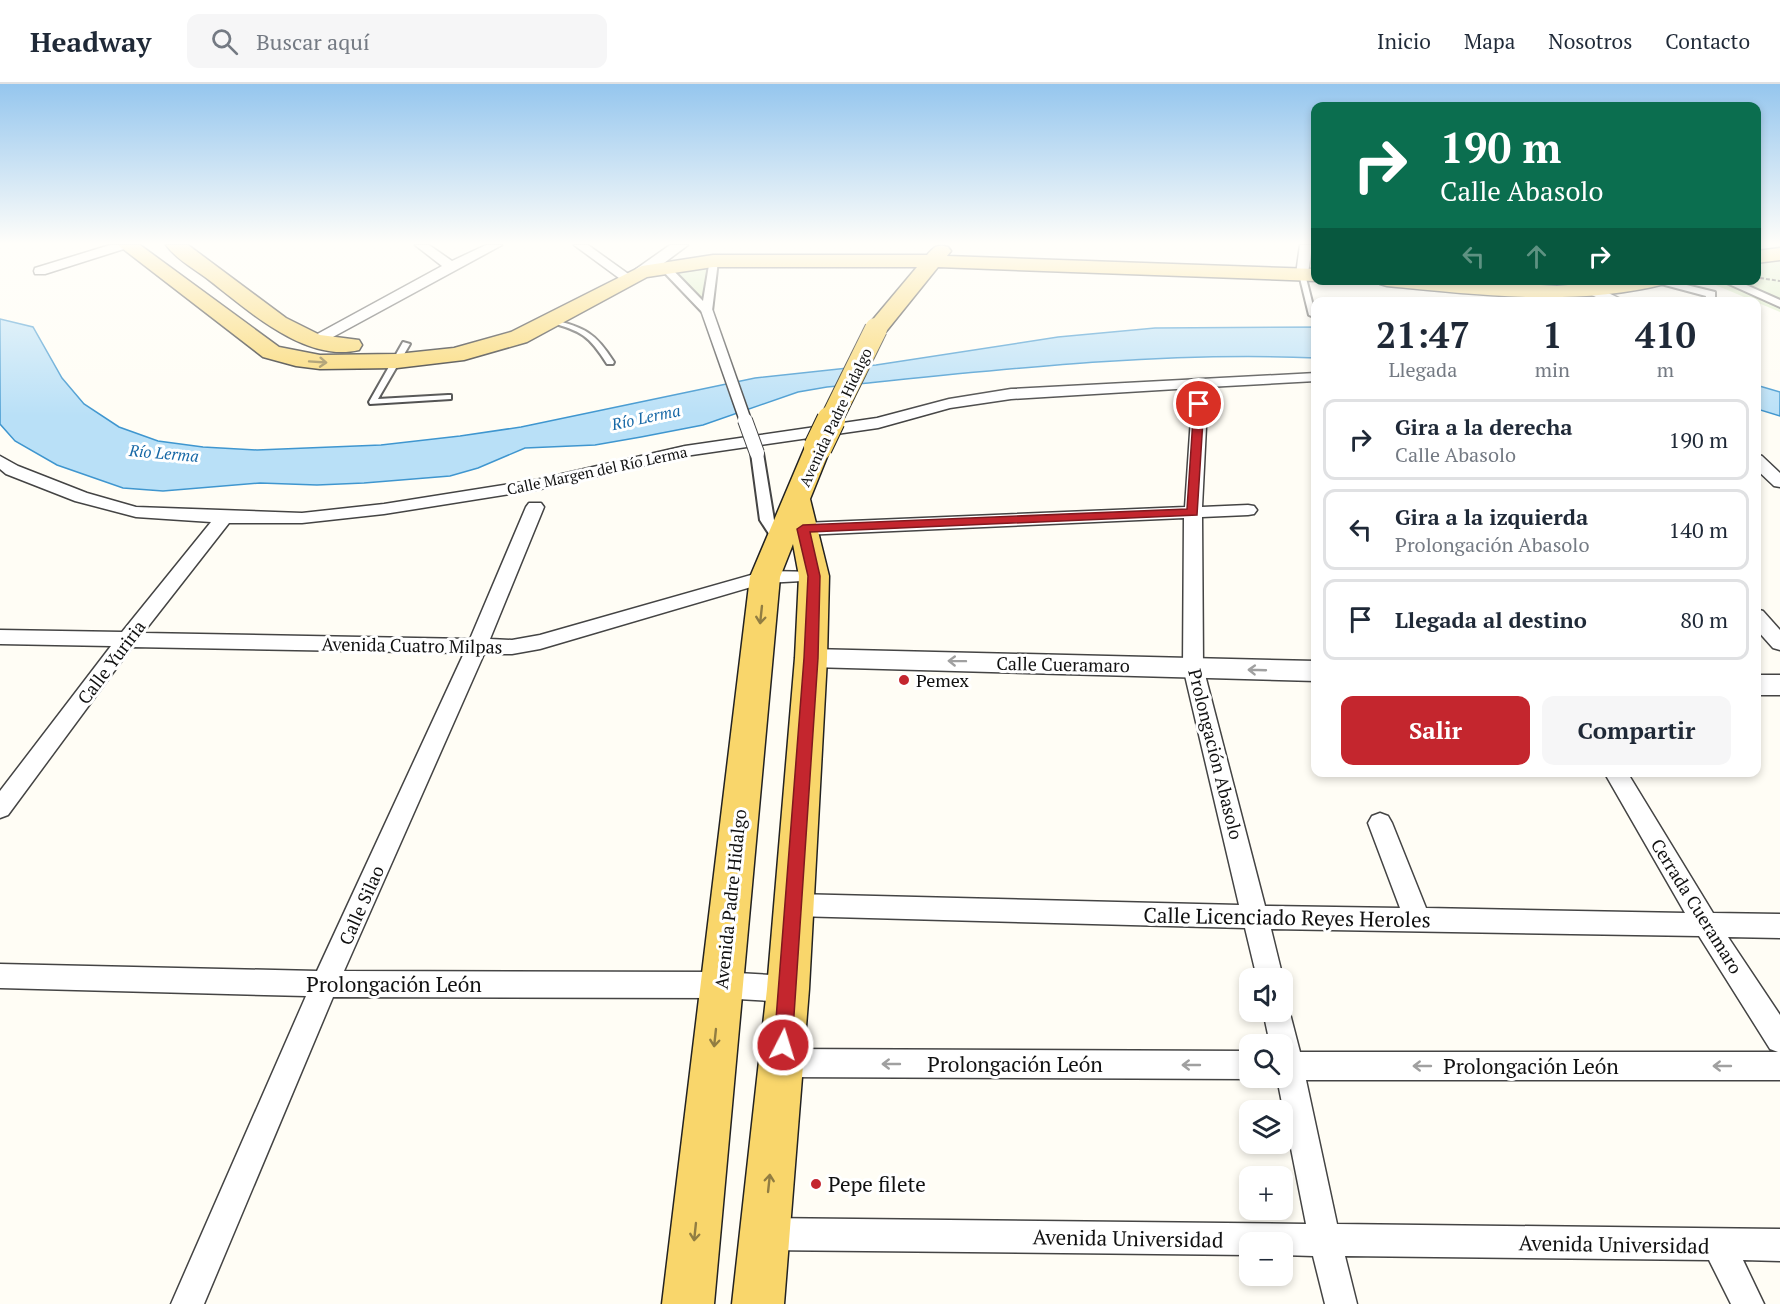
<!DOCTYPE html>
<html lang="es">
<meta charset="utf-8">
<style>
:root{--surface:#fff;--page:#f6f6f7;--text:#1f2937;--muted:#747a83;--line:#e0e1e3;--accent:#c4262e}
body{margin:0;font-family:"PT Serif",serif;background:var(--page);color:var(--text);height:100vh;display:flex;flex-direction:column;font-size:22px;white-space:nowrap}
*{box-sizing:border-box;margin:0}
p{font-size:20px;color:var(--muted)}
.icon{flex:none;width:33px;height:33px;fill:none;stroke:currentColor;stroke-width:2;stroke-linecap:round;stroke-linejoin:round}
.map{position:relative;flex:1;overflow:hidden}
.panel{position:absolute;left:1311px;top:213px;width:450px;height:480px;display:flex;flex-direction:column;background:var(--surface);border-radius:12px;box-shadow:0 3px 9px #0003}
.panel>*{flex:none}
.top-card{position:absolute;left:1311px;top:18px;width:450px;height:183px;border-radius:12px;box-shadow:0 3px 9px #0003;background:#0b6e4f;color:#fff;overflow:hidden}
.fabs{position:absolute;left:1239px;top:884px;display:grid;gap:12px}
.fabs a{display:grid;place-items:center;width:54px;height:54px;border-radius:12px;background:var(--surface);box-shadow:0 3px 9px #0003;font-size:30px}
.pin{position:absolute;display:grid;place-items:center;width:51px;height:51px;color:#fff;margin:-26px;border:3px solid #fff;border-radius:50%;box-shadow:0 2px 6px #0007}
.me{position:absolute;width:66px;margin:-33px;rotate:5deg;stroke-linejoin:round;filter:drop-shadow(0 0 4px #0008)}
.turn{display:flex;align-items:center;gap:21px;height:126px;padding:0 30px;font-size:27px}
.turn .icon{width:78px;height:78px;stroke-width:2.5}
.turn b{display:block;font-size:42px;line-height:51px}
.lanes{display:flex;align-items:center;height:57px;padding:0 30px;background:#0003;justify-content:center;gap:30px;direction:ltr}
.lanes .off{opacity:.35}
.eta{display:flex;justify-content:space-evenly;align-items:center;height:102px;text-align:center}
.eta b{font-size:36px;font-weight:600;line-height:42px}
.action{display:flex;gap:12px;margin-top:auto;padding:12px 30px}
.action a{flex:1;height:69px;border-radius:12px;background:var(--accent);color:#fff;font-size:24px;font-weight:600;line-height:69px;text-align:center}
.action a+a{background:var(--page);color:var(--text)}
ul{padding:0;list-style:none}
li{display:flex;align-items:center;gap:18px;height:81px;margin:0 12px 9px;padding:0 18px;border:3px solid var(--line);border-radius:12px}
li div{flex:1}
li b{display:block;font-size:22px}
li em{font-style:normal}
header{display:flex;align-items:center;gap:36px;box-sizing:border-box;height:84px;padding:0 30px;background:var(--surface);border-bottom:2px solid var(--line)}
header strong{font-size:28px}
nav{display:flex;gap:33px;margin-inline-start:auto;font-size:21px}
.search{width:420px;height:54px;background:var(--page);display:flex;align-items:center;gap:15px;box-sizing:border-box;padding:0 21px;border-radius:12px;color:var(--muted);font-size:22px}
.map>svg:first-child{display:block}
.green{fill:#d5ebbd}
.water{fill:#b9e0f7;stroke:#3f96cf;stroke-width:1.5}
.lines{fill:none;stroke-linecap:round;stroke-linejoin:round}
.service-casing{stroke:#444;stroke-width:4}
.pedestrian-casing{stroke:#444;stroke-width:4}
.minor-casing{stroke:#444;stroke-width:3}
.tertiary-casing{stroke:#444;stroke-width:3}
.primary-casing{stroke:#222;stroke-width:3}
.path{stroke:#333;stroke-width:2;stroke-dasharray:4 2;stroke-linecap:butt}
.service{fill:#fff;fill-rule:evenodd}
.pedestrian{fill:#fff;fill-rule:evenodd}
.minor{fill:#fff;fill-rule:evenodd}
.tertiary{fill:#fff;fill-rule:evenodd}
.primary{fill:#f9d66b;fill-rule:evenodd}
.pedestrian-bridge-far1-casing{stroke:#444;stroke-width:14;stroke-linecap:butt}
.pedestrian-bridge-casing{stroke:#444;stroke-width:16;stroke-linecap:butt}
.primary-bridge-far1-casing{stroke:#222;stroke-width:24;stroke-linecap:butt}
.primary-bridge-casing{stroke:#222;stroke-width:30;stroke-linecap:butt}
.pedestrian-bridge-far1{stroke:#fff;stroke-width:11}
.pedestrian-bridge{stroke:#fff;stroke-width:14}
.primary-bridge-far1{stroke:#f9d66b;stroke-width:22}
.primary-bridge{stroke:#f9d66b;stroke-width:28}
.oneway{stroke:#917d42}
.oneway2{stroke:#a0a0a0}
.route{fill:#c4262e;stroke:#7f191e;stroke-width:1.5}
.poi-dot{fill:#c4262e;stroke:#fff;stroke-width:2}
.labels{text-anchor:middle;dominant-baseline:central;stroke-width:6;stroke-linejoin:round;paint-order:stroke}
.far-street-label{font-size:15px;fill:#111;stroke:#fff}
.far-water-label{font-size:16px;font-style:italic;fill:#1768a6;stroke:#fff}
.street-label{font-size:18px;fill:#111;stroke:#fff}
.poi-label{font-size:18px;fill:#111;stroke:#fff;text-anchor:start}
.near-street-label{font-size:21px;fill:#111;stroke:#fff}
.near-poi-label{font-size:21px;fill:#111;stroke:#fff;text-anchor:start}
</style>
<header>
<strong>Headway</strong>
<div class="search"><svg class="icon" aria-label="search" viewBox="0 0 24 24"><circle cx="10" cy="10" r="6"/><path d="M15 15l6 6"/></svg>Buscar aquí</div>
<nav><a>Inicio</a><a>Mapa</a><a>Nosotros</a><a>Contacto</a></nav>
</header>
<div class="map">
<svg width="1780" height="1220" viewBox="0 0 1780 1220">
<rect width="100%" height="100%" fill="#fffdf5"/>
<g class="green">
<path d="M1780 174V228L1706 197 1756 196 1757 180Z"/>
<path d="M717 180 711 235 663 188Z"/>
</g>
<g class="water">
<path d="M0 235 33 243 62 294 84 320 119 343 158 357 203 363 257 366 381 361 460 352 521 343 755 294 876 281 1058 253 1155 244 1315 243 1316 274C1153 267 989 287 827 303L798 308 703 341 641 353 595 361 525 364 478 384 450 392 364 399 317 401 260 399 163 407 123 404 57 381 15 357 0 340Z"/>
<path d="M1756 301 1780 308V332L1757 325Z"/>
</g>
<g class="lines">
<defs>
<g id="service">
<path d="M1302 188 1305 190 1316 234 1309 231 1299 190Z"/>
<path d="M551 235C585 244 595 248 614 278L613 280H607C589 251 581 247 549 238L548 237Z"/>
<path d="M403 258 410 260 378 315 448 311H451V315L370 320 369 318Z"/>
</g>
<g id="pedestrian">
<path d="M710 175 718 177 712 227 707 230 703 229 660 184 669 182 703 217Z"/>
<path d="M1666 196 1715 208V218H1705L1706 212 1650 197Z"/>
<path d="M1720 196H1735L1780 216V223Z"/>
<path d="M757 365 763 369 774 436 787 456 785 459H775L760 436 751 369Z"/>
</g>
<g id="minor">
<path d="M110 161H129L127 164 45 190H35L34 187 35 184Z"/>
<path d="M415 161H429L452 177 486 161H502L320 260H310L308 257 310 254 442 182Z"/>
<path d="M574 161H588L634 194 633 197H623Z"/>
<path d="M1300 161H1312L1308 190 1302 194 1296 190Z"/>
<path d="M1577 196H1587L1600 205 1627 218C1608 218 1589 214 1576 199Z"/>
<path d="M1316 289V297L1208 303 1202 423 1248 421 1254 422 1257 426 1254 430 1248 431 1202 433 1203 583 1265 822 1400 824 1368 739 1372 732 1380 729 1388 732 1392 739 1426 824 1685 829 1604 688H1627L1713 829 1780 830V854L1728 853 1780 931V996H1306L1337 1140 1780 1145V1177L1743 1176 1764 1220H1731L1709 1176 1345 1172 1357 1220H1325L1313 1172 1282 1171V1158H1250V1171L764 1166 753 1161 748 1150 753 1139 764 1134 1306 1140 1277 994 1274 993H1282V960H1270L1263 927H1282V916L1287 918 1300 968H1778L1770 965 1699 852 1271 845 1283 894 1282 896 1257 894 1245 844 794 832 785 829 781 821 785 813 794 810 1239 821 1183 583 1184 434 803 451 797 449 794 445 797 441 803 439 1185 423 1193 304 1011 315 950 324 878 344 685 372 536 406 384 430 302 439H229L143 549 470 555 526 423 529 419H541L544 423 490 555 512 556 540 551 765 487 821 488 823 492 821 496 765 499 540 565 512 570H484L344 887 720 888 788 892 797 896 801 905 797 914 788 918 720 914 333 913 204 1220H171L306 912 0 904V880L317 887 464 569 132 563 8 731 0 734V707L111 562 0 560V546L122 548 211 438 136 433 75 417 6 390 0 385V372L18 382 87 409 136 423 302 429 384 420 536 396 685 362 877 334 949 315 1011 305Z"/>
<path d="M1756 370 1762 372 1780 389V403L1774 402 1756 385Z"/>
<path d="M1756 525 1763 527 1780 546V566L1773 564 1756 545Z"/>
<path d="M781 965 1250 967V993H1255L1250 995 781 993 771 989 767 979 771 969Z"/>
</g>
<g id="tertiary">
<path d="M670 161H688L648 191H636L634 188 636 185Z"/>
<path d="M811 565 1316 577V597L811 583 802 581 798 574 802 567Z"/>
<rect x="1756" y="591" width="24" height="20"/>
</g>
<g id="primary">
<path d="M118 161H140L279 263 320 271 397 270 454 264 511 248 642 182 713 171H927C934 163 937 160 948 163L951 167 947 172 1316 185V196H1318L1316 197 938 183 884 250 876 252 868 250 865 245 917 183H713L647 193 527 258 464 276 397 284 320 285 296 282 263 273Z"/>
<path d="M166 161H188L286 234 320 251 359 256 362 261 359 266C305 279 248 226 209 196 196 186 176 175 166 161Z"/>
<path d="M1780 164V176L1756 179V167Z"/>
<path d="M1377 196H1454L1557 202 1627 196H1668L1665 200C1573 223 1481 211 1387 202L1380 200Z"/>
<path d="M818 355 827 358 831 363 810 415 829 492 827 574 809 905 784 1220H732L767 905 795 574 799 492 793 460 780 493 714 1220H662L750 493 805 363 809 358Z"/>
</g>
</defs>
<use href="#service" class="service-casing"/>
<use href="#pedestrian" class="pedestrian-casing"/>
<use href="#minor" class="minor-casing"/>
<use href="#tertiary" class="tertiary-casing"/>
<use href="#primary" class="primary-casing"/>
<path class="path" d="M1760 194 1780 197"/>
<use href="#service" class="service"/>
<use href="#pedestrian" class="pedestrian"/>
<use href="#minor" class="minor"/>
<use href="#tertiary" class="tertiary"/>
<use href="#primary" class="primary"/>
<defs>
<path id="pedestrian-bridge-far1" d="M707 227 746 338"/>
<path id="pedestrian-bridge" d="M745 336 757 369"/>
<path id="primary-bridge-far1" d="M830 338 876 245"/>
<path id="primary-bridge" d="M818 363 831 336"/>
</defs>
<use href="#pedestrian-bridge-far1" class="pedestrian-bridge-far1-casing"/>
<use href="#pedestrian-bridge" class="pedestrian-bridge-casing"/>
<use href="#primary-bridge-far1" class="primary-bridge-far1-casing"/>
<use href="#primary-bridge" class="primary-bridge-casing"/>
<use href="#pedestrian-bridge-far1" class="pedestrian-bridge-far1"/>
<use href="#pedestrian-bridge" class="pedestrian-bridge"/>
<use href="#primary-bridge-far1" class="primary-bridge-far1"/>
<use href="#primary-bridge" class="primary-bridge"/>
</g>
<defs><path id="oneway-shaft" d="M-6 0H5M1.5-3L5.5 0L1.5 3" fill="none" stroke-width="1.6" stroke-linecap="round" stroke-linejoin="round" transform="scale(1.5)"/></defs>
<g class="oneway">
<use href="#oneway-shaft" transform="translate(318 278) rotate(4)"/>
<use href="#oneway-shaft" transform="translate(761 531) rotate(96)"/>
<use href="#oneway-shaft" transform="translate(715 954) rotate(96)"/>
<use href="#oneway-shaft" transform="translate(769 1099) rotate(-84)"/>
<use href="#oneway-shaft" transform="translate(695 1148) rotate(96)"/>
</g>
<g class="oneway2">
<use href="#oneway-shaft" transform="translate(957 577) rotate(-179)"/>
<use href="#oneway-shaft" transform="translate(1257 586) rotate(-178)"/>
<use href="#oneway-shaft" transform="translate(891 980) rotate(-180)"/>
<use href="#oneway-shaft" transform="translate(1191 981) rotate(-180)"/>
<use href="#oneway-shaft" transform="translate(1422 982) rotate(-180)"/>
<use href="#oneway-shaft" transform="translate(1722 982) rotate(-180)"/>
</g>
<linearGradient id="sky" x2="0" y2="1"><stop stop-color="#95c6ee"/><stop offset="0.48" stop-color="#fffefa"/><stop offset="1" stop-color="#fffefa" stop-opacity="0"/></linearGradient>
<rect width="1780" height="332" fill="url(#sky)"/>
<path class="route" d="M1199 317 1204 320 1197 431 810 448 820 492 818 574 792 961 789 967 783 970 776 967 774 961 804 574 808 492 797 445 803 441 1187 425 1194 320Z"/>
<g class="poi-dot">
<circle cx="904" cy="596" r="6"/>
<circle cx="816" cy="1100" r="6"/>
</g>
<g class="labels">
<g class="far-street-label">
<text transform="translate(835 333) rotate(-65)">Avenida Padre Hidalgo</text>
<text transform="translate(597 386) rotate(-12)">Calle Margen del Río Lerma</text>
</g>
<g class="far-water-label">
<text transform="translate(646 333) rotate(-12)">Río Lerma</text>
<text transform="translate(164 369) rotate(5)">Río Lerma</text>
</g>
<g class="street-label">
<text transform="translate(412 561) rotate(1)">Avenida Cuatro Milpas</text>
<text transform="translate(111 578) rotate(-53)">Calle Yuriria</text>
<text transform="translate(1063 580) rotate(1)">Calle Cueramaro</text>
<text transform="translate(1216 670) rotate(76)">Prolongación Abasolo</text>
<text transform="translate(730 815) rotate(-84)">Avenida Padre Hidalgo</text>
<text transform="translate(361 821) rotate(-66)">Calle Silao</text>
<text transform="translate(1697 822) rotate(58)">Cerrada Cueramaro</text>
</g>
<g class="poi-label">
<text x="916" y="596">Pemex</text>
</g>
<g class="near-street-label">
<text transform="translate(1287 833) rotate(1)">Calle Licenciado Reyes Heroles</text>
<text x="394" y="900">Prolongación León</text>
<text x="1015" y="980">Prolongación León</text>
<text x="1531" y="982">Prolongación León</text>
<text transform="translate(1128 1154) rotate(1)">Avenida Universidad</text>
<text transform="translate(1614 1160) rotate(1)">Avenida Universidad</text>
</g>
<g class="near-poi-label">
<text x="828" y="1100">Pepe filete</text>
</g>
</g>
</svg>
<div class="fabs">
<a><svg class="icon" aria-label="sound" viewBox="0 0 24 24"><path d="M4 9h4l5-4v14l-5-4H4zM17 9q2 3 0 6"/></svg></a>
<a><svg class="icon" aria-label="search" viewBox="0 0 24 24"><circle cx="10" cy="10" r="6"/><path d="M15 15l6 6"/></svg></a>
<a><svg class="icon" aria-label="layers" viewBox="0 0 24 24"><path d="M12 4l9 5-9 5-9-5zM3 14l9 5 9-5"/></svg></a>
<a>+</a>
<a>−</a>
</div>
<div class="pin" style="left:1199px;top:320px;background:#d93025"><svg class="icon" aria-label="arrive" viewBox="0 0 24 24"><path d="M6 21V4h12l-3 4 3 4H6"/></svg></div>
<svg class="me" style="left:783px;top:961px" viewBox="-20 -20 40 40"><circle r="17" fill="#c4262e" stroke="#fff" stroke-width="3"/><path d="M0-11L8 9 0 5-8 9z" fill="#fff"/></svg>
<div class="top-card">
<div class="turn"><svg class="icon" aria-label="right" viewBox="0 0 24 24"><path d="M7 20v-9h11M14 6l5 5-5 5"/></svg><div><b>190 m</b>Calle Abasolo</div></div>
<div class="lanes"><svg class="icon off" aria-label="left" viewBox="0 0 24 24"><path d="M17 20v-9H6M10 6l-5 5 5 5"/></svg><svg class="icon off" aria-label="ahead" viewBox="0 0 24 24"><path d="M12 20V5M6 11l6-6 6 6"/></svg><svg class="icon" aria-label="right" viewBox="0 0 24 24"><path d="M7 20v-9h11M14 6l5 5-5 5"/></svg></div>
</div>
<section class="panel">
<div class="eta">
<div><b>21:47</b><p>Llegada</p></div>
<div><b>1</b><p>min</p></div>
<div><b>410</b><p>m</p></div>
</div>
<ul>
<li><svg class="icon" aria-label="right" viewBox="0 0 24 24"><path d="M7 20v-9h11M14 6l5 5-5 5"/></svg><div><b>Gira a la derecha</b><p>Calle Abasolo</p></div><em>190 m</em></li>
<li><svg class="icon" aria-label="left" viewBox="0 0 24 24"><path d="M17 20v-9H6M10 6l-5 5 5 5"/></svg><div><b>Gira a la izquierda</b><p>Prolongación Abasolo</p></div><em>140 m</em></li>
<li><svg class="icon" aria-label="arrive" viewBox="0 0 24 24"><path d="M6 21V4h12l-3 4 3 4H6"/></svg><div><b>Llegada al destino</b></div><em>80 m</em></li>
</ul>
<div class="action"><a>Salir</a><a>Compartir</a></div>
</section>
</div>
